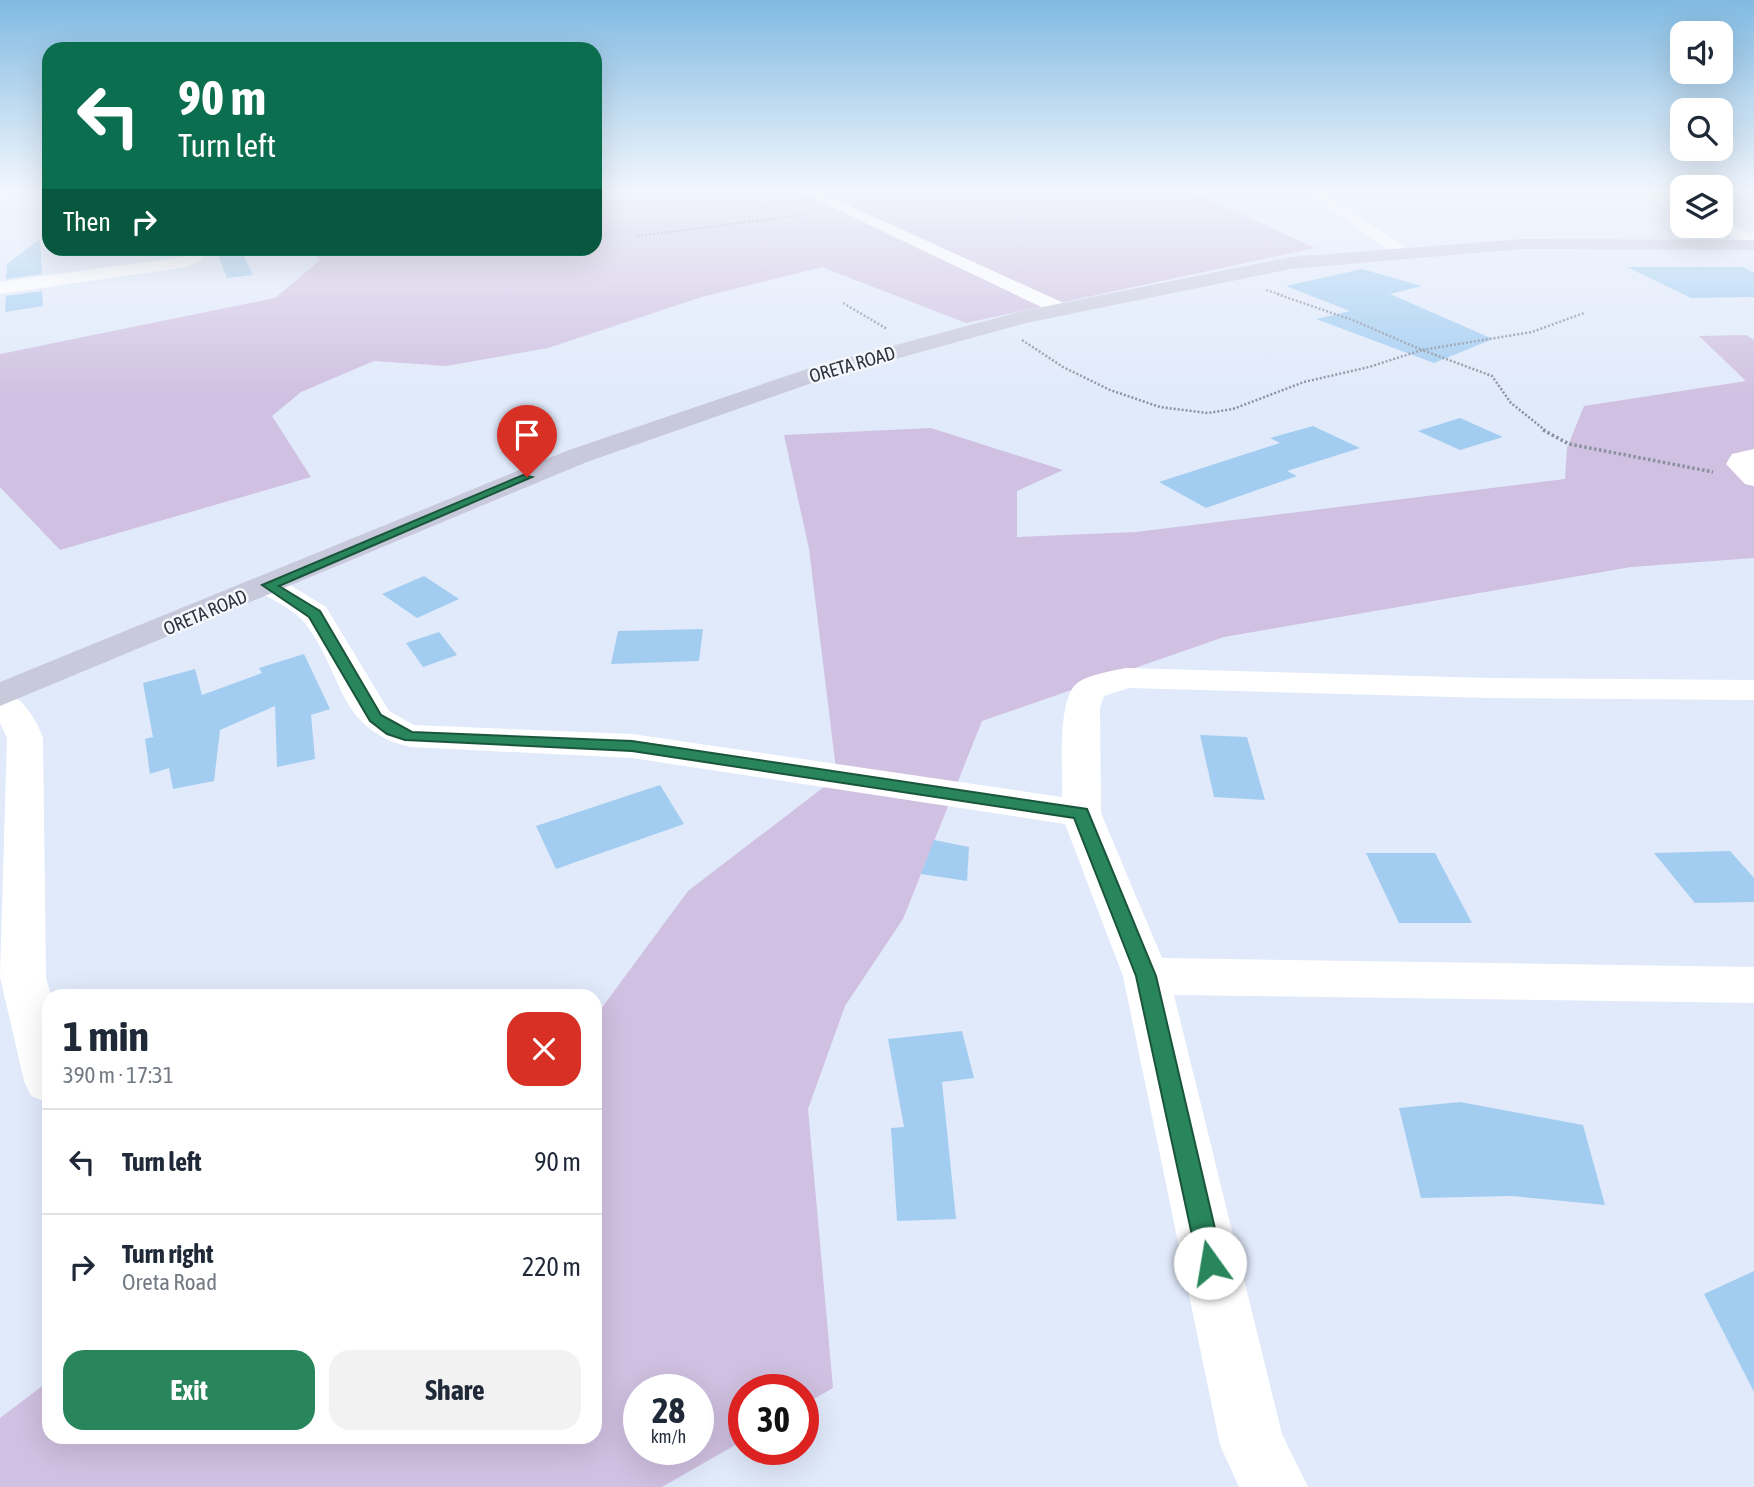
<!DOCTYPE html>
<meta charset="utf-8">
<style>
:root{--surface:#fff;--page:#f2f2f3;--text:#1f2937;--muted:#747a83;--line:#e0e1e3;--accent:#28855c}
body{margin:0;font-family:"Asap Condensed",sans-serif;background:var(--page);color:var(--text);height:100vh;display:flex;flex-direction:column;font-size:26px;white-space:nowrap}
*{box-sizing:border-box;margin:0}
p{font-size:23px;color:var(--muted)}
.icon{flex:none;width:38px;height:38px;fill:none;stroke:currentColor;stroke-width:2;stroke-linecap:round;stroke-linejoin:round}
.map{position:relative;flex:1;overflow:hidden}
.sheet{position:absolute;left:42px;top:989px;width:560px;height:455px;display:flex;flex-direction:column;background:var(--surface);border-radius:21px;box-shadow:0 7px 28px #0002}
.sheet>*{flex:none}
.hud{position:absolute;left:42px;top:42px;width:560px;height:214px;border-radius:21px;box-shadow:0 7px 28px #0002;background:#0b6e4f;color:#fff;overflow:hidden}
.tools{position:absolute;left:1670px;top:21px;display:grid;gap:14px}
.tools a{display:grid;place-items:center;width:63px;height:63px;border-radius:14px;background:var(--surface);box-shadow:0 7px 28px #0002;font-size:35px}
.speed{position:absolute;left:623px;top:1374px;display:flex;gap:14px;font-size:35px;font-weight:700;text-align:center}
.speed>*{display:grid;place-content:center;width:91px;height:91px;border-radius:50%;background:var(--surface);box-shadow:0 7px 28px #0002;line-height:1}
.speed small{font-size:18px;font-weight:400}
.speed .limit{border:10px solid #d22;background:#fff;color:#111}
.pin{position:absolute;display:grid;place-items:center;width:60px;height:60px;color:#fff;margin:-72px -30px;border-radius:50% 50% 50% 0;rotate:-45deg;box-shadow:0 0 7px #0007}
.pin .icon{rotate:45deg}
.me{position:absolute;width:77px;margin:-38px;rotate:347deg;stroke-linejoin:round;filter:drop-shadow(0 0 5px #0008)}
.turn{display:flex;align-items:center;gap:24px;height:147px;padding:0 21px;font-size:32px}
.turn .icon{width:91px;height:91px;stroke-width:2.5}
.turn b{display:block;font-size:49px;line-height:60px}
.then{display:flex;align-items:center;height:66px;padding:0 21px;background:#0003;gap:14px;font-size:26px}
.round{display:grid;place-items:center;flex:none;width:74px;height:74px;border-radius:21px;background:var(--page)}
.summary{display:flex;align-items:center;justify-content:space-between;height:119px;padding:0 21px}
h1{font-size:42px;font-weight:700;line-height:52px}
.button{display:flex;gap:14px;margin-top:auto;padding:14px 21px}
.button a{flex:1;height:80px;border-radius:21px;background:var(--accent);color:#fff;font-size:28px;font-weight:700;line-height:80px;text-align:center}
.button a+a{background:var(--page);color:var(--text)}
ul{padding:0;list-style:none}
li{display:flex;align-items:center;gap:21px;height:105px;padding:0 21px;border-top:2px solid var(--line)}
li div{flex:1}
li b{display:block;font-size:26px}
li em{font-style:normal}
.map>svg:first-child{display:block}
.green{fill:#d0c0e1;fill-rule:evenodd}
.building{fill:#a2cdf1}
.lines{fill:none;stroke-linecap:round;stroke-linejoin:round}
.path-far2{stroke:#8a919f;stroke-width:2;stroke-dasharray:2 2;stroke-linecap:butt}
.path-far1{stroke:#8a919f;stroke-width:2.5;stroke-dasharray:2 2;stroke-linecap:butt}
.path{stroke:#8a919f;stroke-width:3.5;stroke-dasharray:2.5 2.5;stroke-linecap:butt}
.street{fill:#fff;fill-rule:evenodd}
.secondary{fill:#c9c9dc;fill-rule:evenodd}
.route{fill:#28855c;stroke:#1a563c;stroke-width:2}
.labels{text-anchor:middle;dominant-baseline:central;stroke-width:5;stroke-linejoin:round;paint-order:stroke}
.far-street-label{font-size:19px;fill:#2e333e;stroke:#f4f7fc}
</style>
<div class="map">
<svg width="1754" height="1487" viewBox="0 0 1754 1487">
<rect width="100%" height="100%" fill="#e1eafb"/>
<g class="green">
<path d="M595 189H1187L1315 248 966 323 822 267 702 297 548 348 446 366 374 361 301 392 272 416 311 477 60 550 0 487V354L275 298 320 260 310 249 595 248Z"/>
<path d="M1746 335 1754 340V558L1631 567 1224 637 982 721 903 919 845 1006 808 1109 833 1388 803 1405V1390H744V1440L662 1487H0V1418L49 1381V1437H595V1017L688 891 837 777 809 549 784 435 931 428 1063 470 1017 491V537L1136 532 1565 479 1567 448 1584 406 1746 381 1699 336ZM639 1390H698V1449H639Z"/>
</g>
<g class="building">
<path d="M40 239 42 274 6 279 7 264Z"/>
<path d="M241 250 253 275 227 278 217 253Z"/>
<path d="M1627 267H1743L1754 273V297L1691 298Z"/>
<path d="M1362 269 1422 286 1390 294 1493 339 1434 363 1316 319 1350 311 1286 286Z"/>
<path d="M42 291 43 306 5 312 6 296Z"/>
<path d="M1460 418 1503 437 1460 450 1418 431Z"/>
<path d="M1313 426 1360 448 1287 471 1297 476 1206 508 1159 482 1280 443 1270 438Z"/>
<path d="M424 576 459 599 417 618 382 594Z"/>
<path d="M703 629 699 661 611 664 618 631Z"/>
<path d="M439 632 457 655 423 667 406 643Z"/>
<path d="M304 654 330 709 311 715 315 759 277 767 275 706 220 730 214 781 173 789 169 768 150 774 145 739 153 737 143 683 195 669 202 695 262 673 259 668Z"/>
<path d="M1200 735 1247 737 1265 800 1214 797Z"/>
<path d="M660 785 684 824 556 869 536 826Z"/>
<path d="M934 840 969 847 967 881 921 874Z"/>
<path d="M1730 851 1754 878V902L1695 903 1654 853Z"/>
<path d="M1366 853H1435L1472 923H1399Z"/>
<path d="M962 1031 974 1078 942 1082 956 1219 897 1221 891 1128 904 1127 888 1039Z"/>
<path d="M1460 1102 1583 1125 1605 1205 1512 1196 1421 1198 1399 1108Z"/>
<path d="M1754 1271V1392L1704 1294Z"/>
</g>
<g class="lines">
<g class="path-far2">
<path d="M637 236 809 214"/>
<path d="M1266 290 1282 295"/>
</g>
<g class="path-far1">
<path d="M1277 294 1355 321 1422 350 1532 332 1584 313"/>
<path d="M843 303 887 329"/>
<path d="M1022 340 1063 367 1110 390 1160 407 1208 413 1233 409 1304 382 1369 367 1422 350 1492 376 1511 403 1546 431"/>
</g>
<path class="path" d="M1543 430 1569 444 1713 472"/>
<g class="street">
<path d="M49 189V192L44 193 0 198V190Z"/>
<path d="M794 189H813L1068 305 1071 309 1061 315 1054 313Z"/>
<path d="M1301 189H1318L1413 252 1404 257 1398 256Z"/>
<path d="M1627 189H1646L1682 205V216Z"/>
<path d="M1720 222 1754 235V246L1709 226H1720Z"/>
<path d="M182 248H199L203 259 187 267 0 294V282L183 257Z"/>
<path d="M1754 449V486L1745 484 1726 464 1732 454Z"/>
<path d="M269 576 280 579 326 607 389 711 414 725 632 734 1062 797C1063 770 1057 705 1075 685 1085 675 1112 671 1126 668L1489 678 1754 680V700L1489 698 1129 688 1104 696 1100 708 1101 813 1162 958 1754 967V1003L1174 995 1282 1434 1308 1487H1239L1220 1445 1123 976 1065 824 632 758 410 747C334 728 345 672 303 621 293 609 272 600 258 591L254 585 258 579Z"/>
<path d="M0 689C21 695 36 718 43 738L46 977 51 996 49 1103 31 1096 24 1081 0 977 7 738 0 723Z"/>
</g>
<path class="secondary" d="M1523 239 1754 240V250L1523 249 1290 269 1026 323 826 378 587 462 0 706V682L569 450 810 368 1023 311 1290 257Z"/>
</g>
<linearGradient id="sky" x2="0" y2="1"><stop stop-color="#81bae2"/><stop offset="0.48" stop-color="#f2f6fd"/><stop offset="1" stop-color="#f2f6fd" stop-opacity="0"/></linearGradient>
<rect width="1754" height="397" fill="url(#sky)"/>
<path class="route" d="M523 475 532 477 279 586 320 611 381 715 412 732 632 741 1087 809 1156 976 1223 1263 1219 1271 1210 1275 1202 1271 1198 1263 1136 976 1074 818 632 751 405 740 387 734 370 721 309 617 262 585Z"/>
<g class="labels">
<g class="far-street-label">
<text transform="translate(852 364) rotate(-16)">ORETA ROAD</text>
<text transform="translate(205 612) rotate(-23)">ORETA ROAD</text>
</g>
</g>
</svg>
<div class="tools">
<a><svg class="icon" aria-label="sound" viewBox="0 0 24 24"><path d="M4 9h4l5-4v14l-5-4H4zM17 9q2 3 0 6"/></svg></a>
<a><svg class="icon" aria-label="search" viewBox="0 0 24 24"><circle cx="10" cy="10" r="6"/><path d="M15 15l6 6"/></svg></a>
<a><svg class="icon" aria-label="layers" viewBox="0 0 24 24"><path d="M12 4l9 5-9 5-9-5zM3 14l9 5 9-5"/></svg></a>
</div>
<div class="speed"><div>28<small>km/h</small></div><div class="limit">30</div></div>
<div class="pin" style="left:527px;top:477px;background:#d93025"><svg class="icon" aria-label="arrive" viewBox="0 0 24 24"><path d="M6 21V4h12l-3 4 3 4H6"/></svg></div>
<svg class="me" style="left:1210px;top:1263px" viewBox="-20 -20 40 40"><circle r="19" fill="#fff"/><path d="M0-13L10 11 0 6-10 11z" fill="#28855c"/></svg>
<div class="hud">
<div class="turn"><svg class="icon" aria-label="left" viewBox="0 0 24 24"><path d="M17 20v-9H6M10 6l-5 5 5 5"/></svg><div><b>90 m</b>Turn left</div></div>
<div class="then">Then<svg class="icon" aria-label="right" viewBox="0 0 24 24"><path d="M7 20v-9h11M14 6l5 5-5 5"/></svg></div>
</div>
<section class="sheet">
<div class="summary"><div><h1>1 min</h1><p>390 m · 17:31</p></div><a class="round" style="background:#d93025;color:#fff"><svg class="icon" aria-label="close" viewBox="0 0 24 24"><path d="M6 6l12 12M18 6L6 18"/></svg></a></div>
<ul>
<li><svg class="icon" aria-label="left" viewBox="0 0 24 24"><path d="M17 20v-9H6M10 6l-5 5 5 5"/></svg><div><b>Turn left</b></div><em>90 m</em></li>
<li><svg class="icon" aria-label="right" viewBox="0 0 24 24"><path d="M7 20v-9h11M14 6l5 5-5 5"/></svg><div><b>Turn right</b><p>Oreta Road</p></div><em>220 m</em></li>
</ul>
<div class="button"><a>Exit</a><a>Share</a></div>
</section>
</div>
